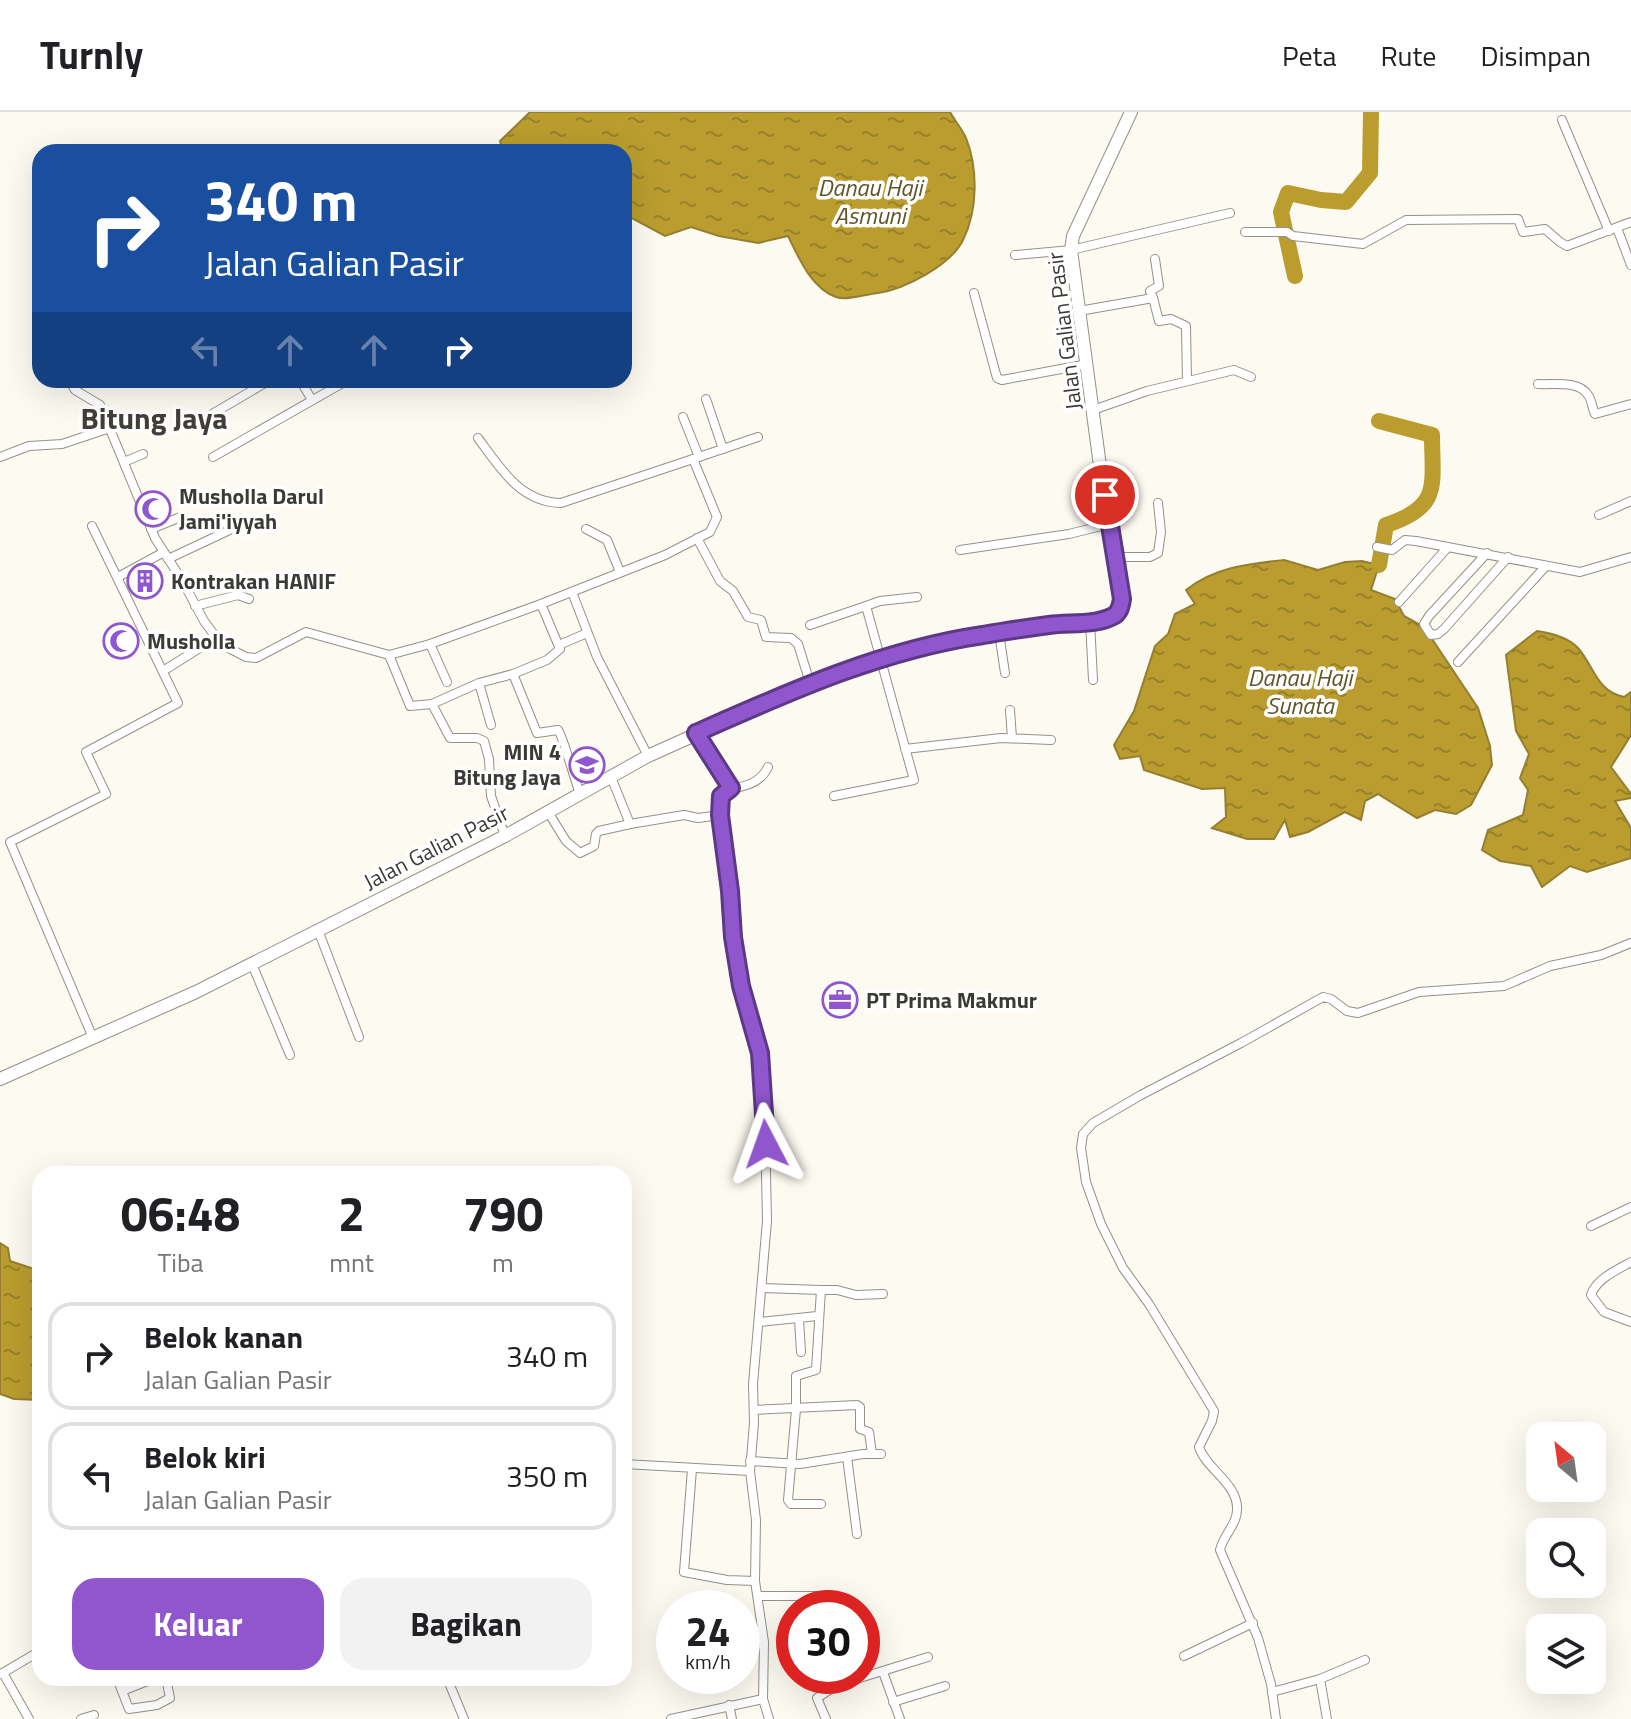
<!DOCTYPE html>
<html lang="id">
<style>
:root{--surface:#fff;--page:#f2f2f2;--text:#202124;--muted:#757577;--line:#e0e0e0;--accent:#8f56cd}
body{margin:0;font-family:"Titillium Web",sans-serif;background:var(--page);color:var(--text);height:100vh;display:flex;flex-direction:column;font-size:30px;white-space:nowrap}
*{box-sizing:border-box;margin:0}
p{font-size:26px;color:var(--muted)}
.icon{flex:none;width:44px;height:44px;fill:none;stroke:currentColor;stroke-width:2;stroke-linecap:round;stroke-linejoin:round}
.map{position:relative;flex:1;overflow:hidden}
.side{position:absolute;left:32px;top:1054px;width:600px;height:520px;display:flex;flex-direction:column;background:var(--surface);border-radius:24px;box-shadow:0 8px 32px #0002}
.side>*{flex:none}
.hud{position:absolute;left:32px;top:32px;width:600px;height:244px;border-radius:24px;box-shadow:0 8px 32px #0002;background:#1a4fa0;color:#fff;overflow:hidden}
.needle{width:52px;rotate:331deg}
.buttons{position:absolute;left:1526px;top:1310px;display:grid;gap:16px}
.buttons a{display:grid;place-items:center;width:80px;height:80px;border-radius:16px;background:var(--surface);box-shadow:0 8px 32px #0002;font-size:40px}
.speed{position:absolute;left:656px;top:1478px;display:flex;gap:16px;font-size:40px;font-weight:700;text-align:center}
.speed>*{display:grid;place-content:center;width:104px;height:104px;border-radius:50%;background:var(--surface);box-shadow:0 8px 32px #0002;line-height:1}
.speed small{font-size:20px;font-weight:400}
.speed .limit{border:12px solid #d22;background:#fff;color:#111}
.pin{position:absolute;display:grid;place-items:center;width:68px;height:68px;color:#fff;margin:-34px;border:4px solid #fff;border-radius:50%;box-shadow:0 2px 8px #0007}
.me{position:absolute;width:88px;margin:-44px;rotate:356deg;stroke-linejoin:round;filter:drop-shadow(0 0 6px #0008)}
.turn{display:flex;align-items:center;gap:28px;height:168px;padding:0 40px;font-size:36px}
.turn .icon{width:104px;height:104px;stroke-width:2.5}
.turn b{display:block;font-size:56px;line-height:68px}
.lanes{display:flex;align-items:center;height:76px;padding:0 40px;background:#0003;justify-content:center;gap:40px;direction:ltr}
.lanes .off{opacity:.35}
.eta{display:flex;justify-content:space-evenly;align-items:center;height:136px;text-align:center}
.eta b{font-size:48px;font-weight:700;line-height:56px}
.button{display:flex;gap:16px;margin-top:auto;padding:16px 40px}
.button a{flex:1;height:92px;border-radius:24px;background:var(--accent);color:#fff;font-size:32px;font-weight:700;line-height:92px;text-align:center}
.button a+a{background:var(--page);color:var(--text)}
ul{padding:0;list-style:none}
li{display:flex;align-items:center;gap:24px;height:108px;margin:0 16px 12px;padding:0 24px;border:4px solid var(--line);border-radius:24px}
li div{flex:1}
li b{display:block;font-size:30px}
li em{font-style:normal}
header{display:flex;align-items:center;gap:48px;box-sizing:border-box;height:112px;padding:0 40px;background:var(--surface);border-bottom:2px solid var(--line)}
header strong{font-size:38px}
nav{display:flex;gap:44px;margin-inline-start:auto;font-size:28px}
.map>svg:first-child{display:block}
.water{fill:url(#water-ripples);stroke:#947f30;stroke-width:2}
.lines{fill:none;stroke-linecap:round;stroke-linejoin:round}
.river{stroke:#ba9d2e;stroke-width:16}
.street-casing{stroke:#939188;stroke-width:10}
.secondary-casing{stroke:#939188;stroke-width:14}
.street{stroke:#fff;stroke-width:8}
.secondary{stroke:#fff;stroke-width:12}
.route-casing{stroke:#5d3885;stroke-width:20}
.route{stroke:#8f56cd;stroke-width:14}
.labels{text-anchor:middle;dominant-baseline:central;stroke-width:7;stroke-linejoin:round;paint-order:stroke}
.street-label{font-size:22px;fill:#3b3a36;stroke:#fff}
.poi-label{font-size:22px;font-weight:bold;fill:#3b3a36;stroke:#fff;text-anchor:start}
.water-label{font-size:24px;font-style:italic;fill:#605428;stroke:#fff}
.district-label{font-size:30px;font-weight:bold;fill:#413f37;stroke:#fff}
</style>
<header>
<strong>Turnly</strong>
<nav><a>Peta</a><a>Rute</a><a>Disimpan</a></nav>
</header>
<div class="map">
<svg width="1631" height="1607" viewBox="0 0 1631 1607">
<defs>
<pattern id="water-ripples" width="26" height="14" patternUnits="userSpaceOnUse" patternTransform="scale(2)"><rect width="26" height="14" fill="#ba9d2e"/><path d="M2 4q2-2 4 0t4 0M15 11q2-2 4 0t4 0" fill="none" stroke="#988128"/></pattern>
</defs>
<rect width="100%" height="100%" fill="#fdfaf1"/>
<g class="water">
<path d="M530 0H950C955 9 962 17 966 26 978 56 978 98 963 128 951 153 905 177 878 181 866 182 847 189 836 185 811 176 799 146 788 124L758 131 719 124 691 115 665 124 624 102V40H503L500 29Z"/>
<path d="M1284 448 1318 458 1345 450 1362 449 1379 453 1371 478 1395 487 1404 504 1424 515 1478 596 1490 634 1492 653 1471 693 1456 702 1435 698 1417 706 1378 682 1365 689 1361 708 1345 700 1308 720 1290 725 1285 708 1274 727H1247L1212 716 1226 705 1225 676 1202 677 1144 658 1140 644 1120 647 1114 633 1134 599 1155 534 1168 522 1175 502 1195 492 1186 478C1215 455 1248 452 1284 448Z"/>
<path d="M1537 519C1550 521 1569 526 1578 536 1594 554 1596 579 1624 585L1631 580V623L1611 655 1631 682V686L1615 689 1631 716V746L1587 760 1570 754 1542 775 1531 754 1500 749 1482 738 1488 718 1523 703 1528 678 1520 666 1529 642 1516 619 1506 543Z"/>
<path d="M0 1131 8 1136 10 1149 40 1159V1288L14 1287 0 1282Z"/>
</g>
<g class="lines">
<g class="river">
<path d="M1295 164 1281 100 1288 81 1321 88 1346 90 1370 61 1371 0"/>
<path d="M1379 309 1432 323C1432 373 1442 395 1386 413L1379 453"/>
</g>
<defs>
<g id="street">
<path d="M1562 8 1609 119"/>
<path d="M1617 116 1631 153"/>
<path d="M1245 120H1287L1293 124 1363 132 1406 108 1518 107 1523 120 1545 117 1560 130 1567 134 1631 110"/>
<path d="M1015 143 1071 138 1230 101"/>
<path d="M974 181 997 266 1002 268 1088 252"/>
<path d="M1153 186 1150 179 1159 174 1155 147"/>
<path d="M1079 199 1153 186 1159 209 1171 207 1186 214 1187 269"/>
<path d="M69 268 75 278 100 293 155 426 183 470 204 509 221 532 246 545 256 546 306 520 389 543 410 594 432 592 450 626H477L484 629 489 647 491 684 505 724"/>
<path d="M184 268H189"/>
<path d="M300 268 312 288"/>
<path d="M1538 272C1553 273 1579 268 1588 283 1592 288 1592 296 1595 302L1631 292"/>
<path d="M706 287 723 337"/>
<path d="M1093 298 1147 279 1234 258 1251 265"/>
<path d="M683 305 699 345"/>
<path d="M202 308 270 268"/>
<path d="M478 326C500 356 520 390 561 391L693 347"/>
<path d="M0 345 29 334 62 332 110 316"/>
<path d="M213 345 348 268"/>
<path d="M124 350 143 342"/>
<path d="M1599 403 1631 389"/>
<path d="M92 414 178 591 86 640 106 682 10 730 93 926"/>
<path d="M151 417 183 404"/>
<path d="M586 417 607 428 620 460"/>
<path d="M697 426 720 469 733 479 748 505 761 508 766 525 791 526 798 532 810 571"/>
<path d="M1377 435 1392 438 1405 428 1416 429 1580 460 1631 445"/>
<path d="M960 438 1069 422 1109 412"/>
<path d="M1487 441 1429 504 1424 512 1431 523 1438 522 1444 517 1508 445"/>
<path d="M1116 445H1150L1158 441 1161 420 1158 391"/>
<path d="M168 447 251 408"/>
<path d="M118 465 164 440"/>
<path d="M572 480 597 545 648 644"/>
<path d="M1399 490 1448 435"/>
<path d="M195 494 238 483 249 487"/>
<path d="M866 494 880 489 917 485"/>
<path d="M1090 509 1093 568"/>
<path d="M810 513 866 494 914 668 834 684"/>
<path d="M999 521 1005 561"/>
<path d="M430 532 447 570"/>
<path d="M559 533 587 521"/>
<path d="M389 543 430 532 541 492 665 443 710 420 717 405 693 347 758 325"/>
<path d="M1458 550 1546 454"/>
<path d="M163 559 198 537 215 523"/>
<path d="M513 562 547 548 560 537 541 492"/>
<path d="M479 571 491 613"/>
<path d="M432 592 479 571 513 562 537 621 558 618C563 624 575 669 580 682"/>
<path d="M1010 598 1012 626"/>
<path d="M696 621 731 676 721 684 720 703 741 874 760 941 765 1016 767 1109 753 1272 754 1311 750 1359 756 1408 755 1469 764 1530 763 1587 769 1607"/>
<path d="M905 637 1001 626 1051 628"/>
<path d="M611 665 630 712 684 703 698 706 720 703"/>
<path d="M731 676C747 675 761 670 768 655"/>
<path d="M548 700 566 729 580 741 594 734 596 722 599 719 630 712"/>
<path d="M318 818 359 925"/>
<path d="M252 852 290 943"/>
<path d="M1591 1114 1631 1095"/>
<path d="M1631 1150C1617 1158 1596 1167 1591 1183L1604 1200 1631 1210"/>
<path d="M762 1176 821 1178"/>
<path d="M799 1207 801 1240"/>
<path d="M759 1210 817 1204"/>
<path d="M754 1298 857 1293 860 1295V1317L869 1320 872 1342"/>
<path d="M847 1345 857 1422"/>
<path d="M750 1349 800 1352 863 1342H881"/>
<path d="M624 1352 750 1359"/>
<path d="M692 1357 684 1460 727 1468 755 1469"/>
<path d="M821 1392H791L788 1388 796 1297V1264L816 1258 821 1178H837L856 1183 883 1182"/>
<path d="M758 1484H820"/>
<path d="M1184 1544 1253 1511"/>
<path d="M883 1560 900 1607"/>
<path d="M3 1561 29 1607"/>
<path d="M1 1562 40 1539"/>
<path d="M117 1566 122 1579"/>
<path d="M155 1566 122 1579 129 1597 157 1593 170 1586 166 1566"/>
<path d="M447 1566 464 1607"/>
<path d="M1320 1567 1327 1607"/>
<path d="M1272 1580 1320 1567 1365 1548"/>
<path d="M893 1590 945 1574"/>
<path d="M729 1593 732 1607"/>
<path d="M81 1607 94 1603"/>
<path d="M671 1607 763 1587"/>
<path d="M826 1607 817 1586 837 1573 928 1545"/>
<path d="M1276 1607 1271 1572 1258 1526 1220 1438C1223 1423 1238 1412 1237 1396 1237 1371 1206 1357 1199 1335L1212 1309 1214 1299 1149 1192 1123 1156 1101 1112 1086 1070 1081 1036 1083 1022 1093 1011 1141 983 1241 931 1323 885 1331 887 1347 899 1358 901 1419 880 1504 874 1550 854 1601 843 1631 831"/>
</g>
<path id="secondary" d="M0 967 196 880 505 724 648 644 810 571 881 546 930 533 1052 512 1090 509 1118 500 1122 487 1105 391 1071 138 1073 124 1131 0"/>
</defs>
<use href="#street" class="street-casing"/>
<use href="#secondary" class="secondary-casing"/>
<use href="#street" class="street"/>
<use href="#secondary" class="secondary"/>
</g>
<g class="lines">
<defs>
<path id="route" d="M766 1032 760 941 741 874 733 825 730 779 720 703 721 684 731 676 696 621C789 580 881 538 983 523 1005 519 1027 516 1049 513 1069 510 1097 514 1115 503 1120 499 1121 493 1122 487L1105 383"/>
</defs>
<use href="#route" class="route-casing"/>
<use href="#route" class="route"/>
</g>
<defs>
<symbol id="mosque-ring" viewBox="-11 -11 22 22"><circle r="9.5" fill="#fff" stroke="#8f56cd" stroke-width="1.5"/><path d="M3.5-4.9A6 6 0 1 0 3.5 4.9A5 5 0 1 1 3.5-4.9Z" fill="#8f56cd"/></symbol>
<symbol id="building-ring" viewBox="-11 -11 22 22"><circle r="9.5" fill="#fff" stroke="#8f56cd" stroke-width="1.5"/><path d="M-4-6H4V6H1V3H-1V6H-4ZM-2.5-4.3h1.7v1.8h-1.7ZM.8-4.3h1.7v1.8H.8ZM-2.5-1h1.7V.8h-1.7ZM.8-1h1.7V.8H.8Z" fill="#8f56cd"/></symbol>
<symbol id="school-ring" viewBox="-11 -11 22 22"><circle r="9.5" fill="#fff" stroke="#8f56cd" stroke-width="1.5"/><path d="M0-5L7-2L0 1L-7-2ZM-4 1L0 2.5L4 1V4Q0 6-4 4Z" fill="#8f56cd"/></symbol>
<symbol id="office-ring" viewBox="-11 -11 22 22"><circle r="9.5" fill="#fff" stroke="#8f56cd" stroke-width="1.5"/><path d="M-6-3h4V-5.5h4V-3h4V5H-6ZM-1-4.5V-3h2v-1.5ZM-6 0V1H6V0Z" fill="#8f56cd"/></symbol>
</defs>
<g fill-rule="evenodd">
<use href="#mosque-ring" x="133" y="377" width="40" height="40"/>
<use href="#building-ring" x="125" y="449" width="40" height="40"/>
<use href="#mosque-ring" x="101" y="509" width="40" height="40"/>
<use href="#school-ring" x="567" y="633" width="40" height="40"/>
<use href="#office-ring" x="820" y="868" width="40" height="40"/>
</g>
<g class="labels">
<g class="street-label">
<text transform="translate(1064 219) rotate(-97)">Jalan Galian Pasir</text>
<text transform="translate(436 735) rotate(-27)">Jalan Galian Pasir</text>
</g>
<g class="poi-label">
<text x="179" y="384">Musholla Darul<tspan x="179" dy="25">Jami'iyyah</tspan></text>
<text x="171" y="469">Kontrakan HANIF</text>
<text x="147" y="529">Musholla</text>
<text x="561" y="640" text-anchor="end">MIN 4<tspan x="561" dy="25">Bitung Jaya</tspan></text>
<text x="866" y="888">PT Prima Makmur</text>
</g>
<g class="water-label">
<text x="870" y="75">Danau Haji<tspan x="870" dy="28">Asmuni</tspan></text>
<text x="1300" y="565">Danau Haji<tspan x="1300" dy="28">Sunata</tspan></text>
</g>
<g class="district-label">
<text x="154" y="306">Bitung Jaya</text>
</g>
</g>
</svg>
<div class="buttons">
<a><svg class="needle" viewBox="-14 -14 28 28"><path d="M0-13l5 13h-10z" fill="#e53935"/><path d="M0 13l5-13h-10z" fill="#757577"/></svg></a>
<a><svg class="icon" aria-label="search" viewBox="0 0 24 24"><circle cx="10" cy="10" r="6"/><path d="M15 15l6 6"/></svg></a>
<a><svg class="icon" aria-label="layers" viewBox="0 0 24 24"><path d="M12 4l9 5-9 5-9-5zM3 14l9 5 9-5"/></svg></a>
</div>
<div class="speed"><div>24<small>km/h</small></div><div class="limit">30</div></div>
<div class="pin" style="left:1105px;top:383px;background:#d93025"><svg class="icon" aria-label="arrive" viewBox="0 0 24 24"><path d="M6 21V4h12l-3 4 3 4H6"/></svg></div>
<svg class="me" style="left:766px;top:1032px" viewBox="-20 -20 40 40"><path d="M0-17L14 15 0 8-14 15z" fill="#8f56cd" stroke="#fff" stroke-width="4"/></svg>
<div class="hud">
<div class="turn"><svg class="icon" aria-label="right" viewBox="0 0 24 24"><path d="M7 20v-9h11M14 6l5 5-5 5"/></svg><div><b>340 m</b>Jalan Galian Pasir</div></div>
<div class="lanes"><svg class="icon off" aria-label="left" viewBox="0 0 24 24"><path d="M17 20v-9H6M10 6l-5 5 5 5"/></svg><svg class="icon off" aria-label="ahead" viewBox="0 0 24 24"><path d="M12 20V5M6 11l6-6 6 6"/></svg><svg class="icon off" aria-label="ahead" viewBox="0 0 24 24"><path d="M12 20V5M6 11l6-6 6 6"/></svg><svg class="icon" aria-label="right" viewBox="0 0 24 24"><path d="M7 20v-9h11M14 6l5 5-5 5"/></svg></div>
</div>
<section class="side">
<div class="eta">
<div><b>06:48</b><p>Tiba</p></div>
<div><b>2</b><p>mnt</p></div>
<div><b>790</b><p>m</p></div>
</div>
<ul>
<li><svg class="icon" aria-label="right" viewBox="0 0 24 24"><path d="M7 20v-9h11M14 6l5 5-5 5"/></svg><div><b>Belok kanan</b><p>Jalan Galian Pasir</p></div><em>340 m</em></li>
<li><svg class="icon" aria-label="left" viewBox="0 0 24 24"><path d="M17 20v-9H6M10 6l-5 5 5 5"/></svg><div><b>Belok kiri</b><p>Jalan Galian Pasir</p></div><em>350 m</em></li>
</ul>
<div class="button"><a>Keluar</a><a>Bagikan</a></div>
</section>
</div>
